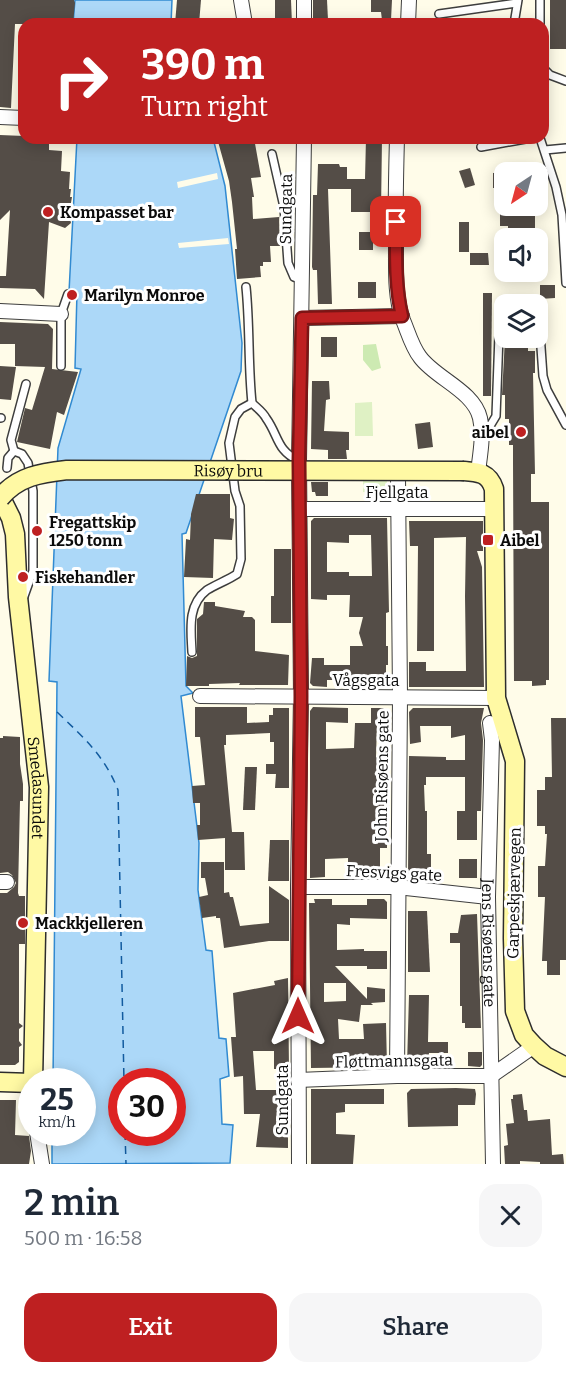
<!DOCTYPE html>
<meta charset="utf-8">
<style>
:root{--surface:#fff;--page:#f6f6f7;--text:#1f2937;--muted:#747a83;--accent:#be2021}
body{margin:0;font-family:Bitter,serif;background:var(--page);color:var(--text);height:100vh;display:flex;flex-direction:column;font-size:22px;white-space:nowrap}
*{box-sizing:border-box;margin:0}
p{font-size:20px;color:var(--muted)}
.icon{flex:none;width:33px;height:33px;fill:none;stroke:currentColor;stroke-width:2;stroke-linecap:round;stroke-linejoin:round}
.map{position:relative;height:1164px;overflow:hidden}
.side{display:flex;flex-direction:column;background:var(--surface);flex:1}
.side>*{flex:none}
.top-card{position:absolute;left:18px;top:18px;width:531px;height:126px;border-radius:18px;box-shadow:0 3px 15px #0003;background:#be2021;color:#fff;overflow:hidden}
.needle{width:39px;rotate:216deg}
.fabs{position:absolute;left:494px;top:162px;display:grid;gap:12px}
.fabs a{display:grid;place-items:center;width:54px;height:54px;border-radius:12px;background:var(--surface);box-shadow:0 3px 15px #0003;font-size:30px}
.speed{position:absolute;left:18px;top:1068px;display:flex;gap:12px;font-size:30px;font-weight:700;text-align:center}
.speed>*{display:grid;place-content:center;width:78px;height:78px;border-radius:50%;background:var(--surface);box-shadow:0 3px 15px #0003;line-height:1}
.speed small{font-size:15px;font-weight:400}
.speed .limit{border:9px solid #d22;background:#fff;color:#111}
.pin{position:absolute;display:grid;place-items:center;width:51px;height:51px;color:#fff;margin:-26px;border-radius:12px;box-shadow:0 3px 9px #0006}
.me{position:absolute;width:66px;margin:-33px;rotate:0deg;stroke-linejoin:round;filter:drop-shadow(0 0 4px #0008)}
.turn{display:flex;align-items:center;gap:21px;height:126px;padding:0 24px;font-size:27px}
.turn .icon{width:78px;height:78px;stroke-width:2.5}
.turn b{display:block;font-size:42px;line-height:51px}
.round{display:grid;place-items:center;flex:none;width:63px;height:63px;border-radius:18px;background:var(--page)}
.overview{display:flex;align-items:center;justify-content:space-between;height:102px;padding:0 24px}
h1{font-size:36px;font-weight:600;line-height:45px}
.primary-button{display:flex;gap:12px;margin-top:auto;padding:12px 24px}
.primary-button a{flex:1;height:69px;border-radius:18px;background:var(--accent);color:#fff;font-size:24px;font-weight:600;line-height:69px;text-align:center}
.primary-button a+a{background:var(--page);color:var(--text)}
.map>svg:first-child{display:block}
.green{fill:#cdeab2}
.pitch{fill:#dff1c4}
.water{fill:#acd8f8;stroke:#318ad1;stroke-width:1.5;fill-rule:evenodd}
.pier{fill:#fffce9}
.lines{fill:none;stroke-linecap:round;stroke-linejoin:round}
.ferry{stroke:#125b9f;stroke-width:1.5;stroke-dasharray:8 6;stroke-linecap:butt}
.building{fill:#544d47;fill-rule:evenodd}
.lane-casing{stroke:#3e3e3e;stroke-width:10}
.street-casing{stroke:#3e3e3e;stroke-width:16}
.secondary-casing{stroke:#2d2d2d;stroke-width:21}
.lane{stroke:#fff;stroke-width:7}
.street{stroke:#fff;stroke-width:14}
.secondary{stroke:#fff9a4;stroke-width:18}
.secondary-bridge-casing{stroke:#2d2d2d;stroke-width:21;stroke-linecap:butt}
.secondary-bridge{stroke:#fff9a4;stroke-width:18}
.route-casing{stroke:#7c1515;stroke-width:15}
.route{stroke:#be2021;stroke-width:10}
.poi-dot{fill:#be2021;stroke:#fff;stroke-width:2}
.labels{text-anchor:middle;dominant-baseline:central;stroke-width:6;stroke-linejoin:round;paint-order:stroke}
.street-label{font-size:16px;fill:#0b0b0b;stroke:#fff}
.poi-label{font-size:16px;font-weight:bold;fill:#0b0b0b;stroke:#fff;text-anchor:start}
</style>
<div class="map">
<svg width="566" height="1164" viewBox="0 0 566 1164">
<rect width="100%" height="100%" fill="#fffce9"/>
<path class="green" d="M376 344 381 368 372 371 363 360V345Z"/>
<g class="pitch">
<path d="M372 402 373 436H355V403Z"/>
<path d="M363 472 387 473V493L363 492Z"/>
</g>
<g class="water">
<path d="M75 0H172L171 24H73Z"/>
<path d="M77 138H213L225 186 242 343 241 371 186 533 182 534 186 686 193 693 181 696 199 843 198 890 206 950 212 951 219 1038 226 1039 229 1076 220 1079 222 1124 233 1125 230 1163 52 1164V1133L82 1132V1082L53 1081 57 682 49 681 58 448 81 369 75 368 77 292H69ZM122 1082H172V1132H122Z"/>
</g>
<g class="pier">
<path d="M217 173 218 179 178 188 177 182Z"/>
<path d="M228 238 229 244 179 248 178 243Z"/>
</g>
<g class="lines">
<g class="ferry">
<path d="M57 712C84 738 104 755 118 790L124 1082"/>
<path d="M125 1132 126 1164"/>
</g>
</g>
<g class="building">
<path d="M0 0H74L75 3 73 24H15L11 108 0 107Z"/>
<path d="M177 0H201L199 24H175Z"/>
<path d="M275 0H291L292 24H275Z"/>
<path d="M313 0H327L328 20H313Z"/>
<path d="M371 0H392L391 20H382L381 12H371Z"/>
<rect x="550" y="0" width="16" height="49"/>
<path d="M0 135 24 136V138H49V150L62 151 61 171 70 172 69 189H71L70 197H72L69 214 71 223 65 228 49 222 44 299 35 289 0 288V276H6L10 210 0 220Z"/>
<path d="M217 138H254L261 177 251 178 254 197H252L253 219 279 217 280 246H270L271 262H263V266H260L261 277 237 279 235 249H237L232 202 229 181Z"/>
<path d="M366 138H382L381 212H351V189H328L332 304H318L317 270H313L312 267 313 195H317L318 164H339L340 167H347V179H365Z"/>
<path d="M470 168 475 185 465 188 459 171Z"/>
<path d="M504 172V190H495V188H493V173Z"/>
<path d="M500 206H535V233L508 234V226H500Z"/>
<rect x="459" y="222" width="10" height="30"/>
<rect x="359" y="232" width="14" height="18"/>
<path d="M470 253H488L489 265H470Z"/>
<rect x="358" y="282" width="18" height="16"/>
<path d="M540 285H555V298L540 299Z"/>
<path d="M483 293H492L491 396H483Z"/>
<path d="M0 322 48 324 53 329 52 369 78 372 64 415 57 412 50 449 17 442 25 408 32 410 45 367 15 366V344H0Z"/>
<rect x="321" y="337" width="16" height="20"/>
<path d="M505 338H528V351H535V373H533L535 474H531V502H549V680H546V685L532 686V681H514L513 462V445H509V419H505V395H502Z"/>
<path d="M0 366 16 367 11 400 0 399Z"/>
<path d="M312 381H329L330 399 326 400 324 431 349 432V450H346L347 459H328V450L311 449Z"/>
<path d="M430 422 433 447 418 449 415 424Z"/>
<path d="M311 482H328V496H316L315 492H312Z"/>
<path d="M196 494H230V518L234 519 232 540 214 539 213 578 184 577 186 539 190 540 191 514Z"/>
<path d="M314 518H387L389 612 386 613V646H388V665H386V684L383 686H368L365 680H327V687L313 686 310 683 312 658H324V665H350V646H363L359 633 363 617H349L350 595H327V600L311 599V521ZM349 535H371L372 576H349V572H327V542L349 543Z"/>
<path d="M409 521H483V551H477L482 567 484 687H409V662H426V671H466L465 596 466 537 434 538V651H417L418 546H410Z"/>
<path d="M274 549H291V623H271V596H274Z"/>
<path d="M204 602H215V606L245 611 243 617H252L255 620V651L289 655 288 685H239L240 683 209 684V686H186L187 656 192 658 197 656V619L203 614Z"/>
<path d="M195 707H247V723L269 722V715H273V708H289V788H275L276 774H266V764H274V742H270V733L226 735V745H224L232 832H244L245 870H225V838L198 840 197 825H200V803H193L192 786 205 785 200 737H195Z"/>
<path d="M313 707 348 708V723L326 722V749L354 748 355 723H371V708H383L388 712V723H377L376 757H384V759H388L387 848H380V878H348V858L325 859V877L310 878V711Z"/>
<path d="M413 708H484L481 723 483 740 481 811H477V840H457V811H465V777H426V785H424L425 811H427V854H431V874H425L424 880 415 879V874H408L409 756 446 757V760H465V735L451 738V726H420L421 742 410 744 409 712Z"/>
<path d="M551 718H566V960H560V975H547V961H542L545 897H538V866H545L547 834H545V826H537V790H545V777H552Z"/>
<path d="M3 736 20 737V764L23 784V801H20L18 893 19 896H25V944H19V1023L23 1026 19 1029V1041L22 1045 19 1047V1062L15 1065H0V893H7L14 887 16 883 12 875 8 872 0 873V738H3Z"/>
<path d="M245 767H257L255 810H243Z"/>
<path d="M270 840H289V881H268Z"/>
<rect x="459" y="859" width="18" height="19"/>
<path d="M201 862H224V893L229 892 230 897H233L240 926 269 923V886L289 900V941H269L224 948 220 918H216V916L202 918 199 897 208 895 205 878H201Z"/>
<path d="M314 899H332V905H367V899H384L387 902V919L350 918V925L337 924V950L364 949V951H387V969H367V966H335L367 999V987L385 989V1002L371 1003 373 1005H361L359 1022 338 1019 339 1039H364L363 1024 386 1023 387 1067 311 1068 309 903H315ZM324 983H346V1001L324 1002Z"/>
<path d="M408 911H427L430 972H408Z"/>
<path d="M477 914 481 1028H465V1023H462V1006H460V943H450V933H458L461 915Z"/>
<path d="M288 978 289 1069H274V1051H253L256 1090H288V1148L256 1147 260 1114H244L243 1076 234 1077 231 1037H236L233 993 275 985 274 981Z"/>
<path d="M409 995H429L428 1042H448V1053H429L428 1067 407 1066Z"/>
<path d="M468 1052H482V1065L480 1067 468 1066Z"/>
<path d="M456 1088 475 1089 476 1094 475 1105H458V1126L408 1127 407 1093 411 1089Z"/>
<path d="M311 1089H384V1104H345V1112L336 1113V1134L355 1135 353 1164H311Z"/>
<path d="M522 1094 524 1110H527L528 1121 550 1119 552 1155 563 1154 564 1164H540V1162L520 1161V1164H505L504 1146 508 1145 506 1124 514 1123 511 1099H513V1095Z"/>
<path d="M0 1100H16L15 1135 29 1136 31 1151 29 1164H0Z"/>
</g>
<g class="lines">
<defs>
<g id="lane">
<path d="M540 0V24"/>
<path d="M439 14 517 3"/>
<path d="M514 24 518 0"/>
<path d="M543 68 550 75 566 81"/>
<path d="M540 138 556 187 562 215 566 283"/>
<path d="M481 147 531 138"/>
<path d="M545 150 566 148"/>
<path d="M272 154 284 207 288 263 294 277 302 280"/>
<path d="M246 287C250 326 248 365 252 403 257 408 263 412 266 418 279 436 276 450 299 461"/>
<path d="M537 315 539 319 543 376 547 390 566 425"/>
<path d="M61 366V314L68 294"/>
<path d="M0 418H1"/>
<path d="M484 436 496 416 499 335 500 322 504 316"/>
<path d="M14 451 22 454 28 463 33 491V571L23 599"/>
<path d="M14 451 11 440 26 384"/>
<path d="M7 468 8 458 14 451"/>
<path d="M192 652C191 630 187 605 207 590 217 584 228 580 237 574L241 559 240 506 235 491 229 443 235 417 241 409 252 403"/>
</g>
<g id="street">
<path d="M241 0 245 24"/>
<path d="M304 0V24"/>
<path d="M408 24 409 0"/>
<path d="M0 117 24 118"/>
<path d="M397 138C396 175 395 211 396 247 396 271 395 298 403 320 408 332 412 347 420 357 435 378 474 391 480 418 484 435 480 455 478 472"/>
<path d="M0 311 61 314"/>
<path d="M302 318 402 316"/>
<path d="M300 509H494"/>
<path d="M200 696 496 698"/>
<path id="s1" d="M490 723 492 740 488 897 493 1164"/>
<path d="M0 882H7"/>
<path d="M298 887H397L488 897"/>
<path d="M397 1076 400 697 398 476"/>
<path d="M491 1076 534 1046"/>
<path d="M298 1080 397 1076H491"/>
<path d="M37 1132 42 1164"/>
<path d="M299 1164 298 887 301 696 299 461 304 138"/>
</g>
<g id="secondary">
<path d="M464 471C479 472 489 473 494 489L496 698 515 761 513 938 515 1011 524 1035 534 1046 545 1056 566 1067"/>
<path id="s2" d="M0 496 11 518 15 534 18 597 39 787 33 1082"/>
<path d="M0 1082 32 1083"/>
</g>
</defs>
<use href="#lane" class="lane-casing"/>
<use href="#street" class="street-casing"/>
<use href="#secondary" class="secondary-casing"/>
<use href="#lane" class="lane"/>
<use href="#street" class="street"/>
<use href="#secondary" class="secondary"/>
<defs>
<g id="secondary-bridge">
<path id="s3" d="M0 498C18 476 41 473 67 470L464 471"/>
</g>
</defs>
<use href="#secondary-bridge" class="secondary-bridge-casing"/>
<use href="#secondary-bridge" class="secondary-bridge"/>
</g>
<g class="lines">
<defs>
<path id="route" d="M298 1016 301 696 299 461 302 318 402 316C395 286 396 253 396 222"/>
</defs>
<use href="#route" class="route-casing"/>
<use href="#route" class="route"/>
</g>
<g class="poi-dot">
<circle cx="48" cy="212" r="6"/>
<circle cx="72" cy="295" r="6"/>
<circle cx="521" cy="432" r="6"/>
<circle cx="37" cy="531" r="6"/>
<rect x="482" y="534" width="12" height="12" rx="3"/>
<circle cx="23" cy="577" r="6"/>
<circle cx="23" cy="923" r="6"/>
</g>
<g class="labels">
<g class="street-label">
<text transform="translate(286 209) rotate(-89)">Sundgata</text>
<text stroke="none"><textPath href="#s3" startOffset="236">Risøy bru</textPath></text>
<text x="397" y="492">Fjellgata</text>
<text x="366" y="680">Vågsgata</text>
<text transform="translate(382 776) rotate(-89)">John Risøens gate</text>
<text stroke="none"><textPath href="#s2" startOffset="296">Smedasundet</textPath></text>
<text transform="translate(394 873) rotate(3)">Fresvigs gate</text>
<text transform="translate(514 893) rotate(-89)">Garpeskjærvegen</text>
<text stroke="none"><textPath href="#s1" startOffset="220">Jens Risøens gate</textPath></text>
<text transform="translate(394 1061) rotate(-1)">Fløttmannsgata</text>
<text transform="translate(282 1100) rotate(-90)">Sundgata</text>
</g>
<g class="poi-label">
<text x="60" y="212">Kompasset bar</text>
<text x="84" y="295">Marilyn Monroe</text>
<text x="509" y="432" text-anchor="end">aibel</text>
<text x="49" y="522">Fregattskip<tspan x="49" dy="18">1250 tonn</tspan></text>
<text x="500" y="540">Aibel</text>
<text x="35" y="577">Fiskehandler</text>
<text x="35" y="923">Mackkjelleren</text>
</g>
</g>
</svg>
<div class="fabs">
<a><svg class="needle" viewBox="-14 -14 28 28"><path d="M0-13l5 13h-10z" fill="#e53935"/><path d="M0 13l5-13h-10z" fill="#747a83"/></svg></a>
<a><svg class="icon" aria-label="sound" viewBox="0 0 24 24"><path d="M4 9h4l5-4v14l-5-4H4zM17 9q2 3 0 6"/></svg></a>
<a><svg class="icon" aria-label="layers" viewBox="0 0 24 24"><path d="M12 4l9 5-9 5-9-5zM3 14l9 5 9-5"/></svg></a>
</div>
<div class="speed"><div>25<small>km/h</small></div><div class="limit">30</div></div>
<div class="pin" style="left:396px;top:222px;background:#d93025"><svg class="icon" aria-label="arrive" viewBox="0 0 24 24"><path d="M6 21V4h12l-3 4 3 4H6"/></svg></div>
<svg class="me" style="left:298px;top:1016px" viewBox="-20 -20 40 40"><path d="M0-17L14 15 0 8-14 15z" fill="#be2021" stroke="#fff" stroke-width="4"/></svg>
<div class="top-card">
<div class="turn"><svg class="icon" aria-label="right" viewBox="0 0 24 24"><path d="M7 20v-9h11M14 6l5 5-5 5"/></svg><div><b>390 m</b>Turn right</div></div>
</div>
</div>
<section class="side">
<div class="overview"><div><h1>2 min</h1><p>500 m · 16:58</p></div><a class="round"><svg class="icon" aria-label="close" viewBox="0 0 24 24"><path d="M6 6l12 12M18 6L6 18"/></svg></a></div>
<div class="primary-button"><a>Exit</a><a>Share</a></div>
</section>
